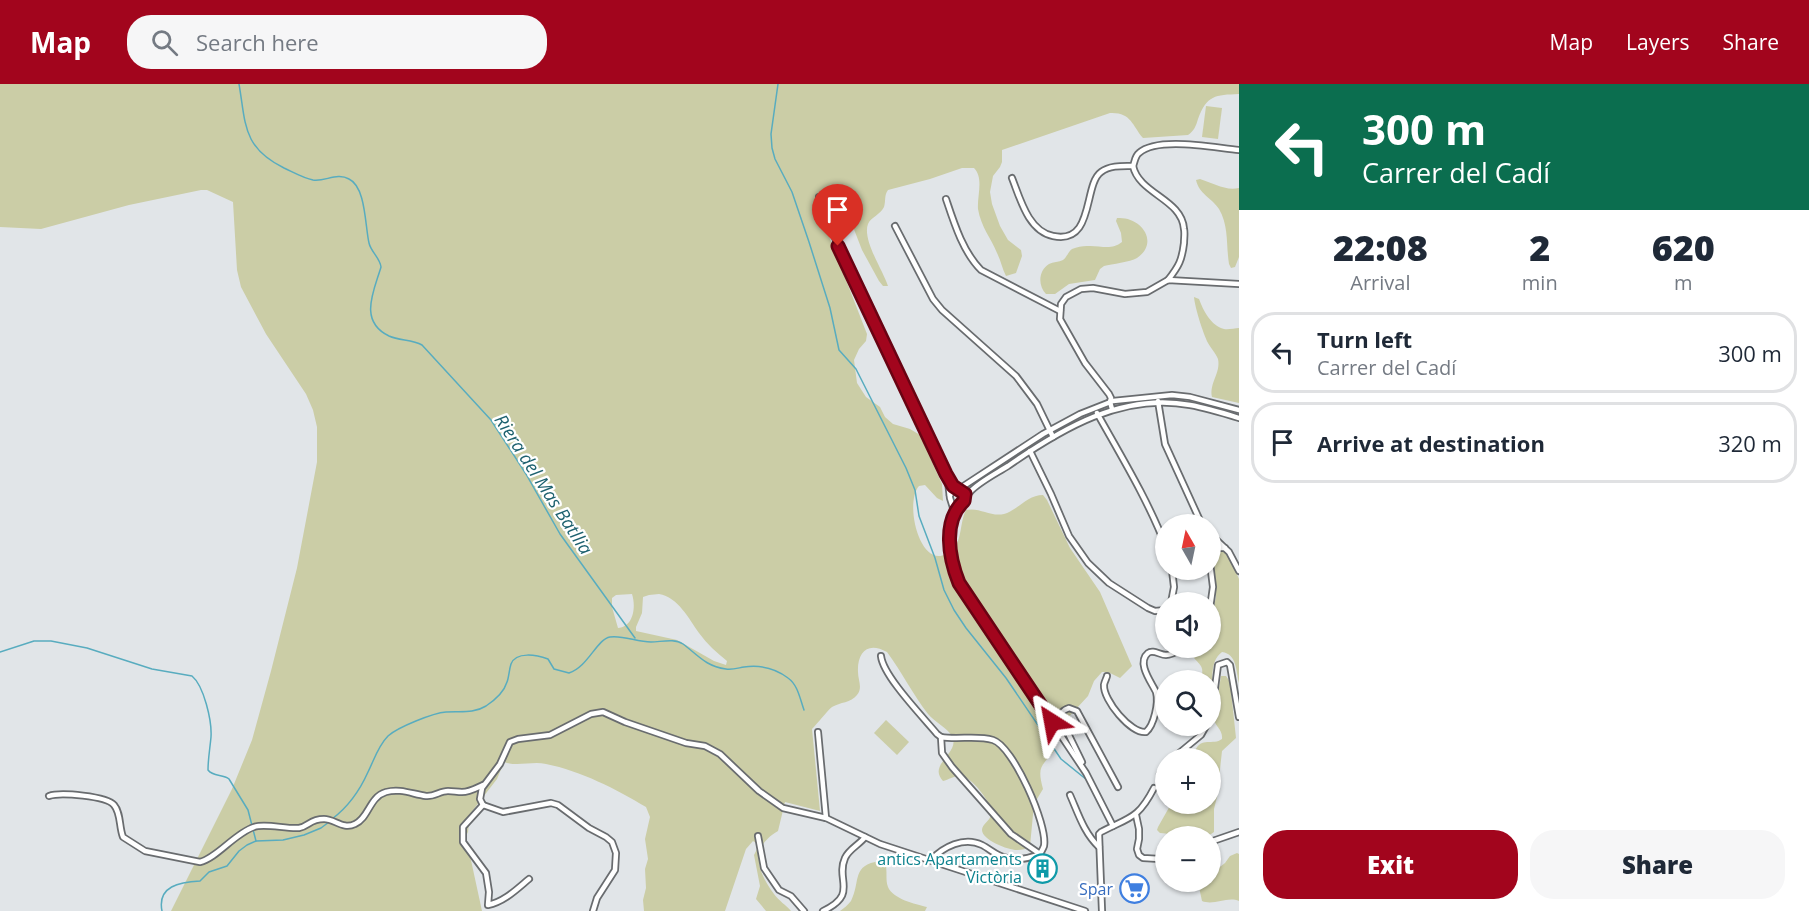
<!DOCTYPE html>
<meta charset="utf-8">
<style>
:root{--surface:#fff;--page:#f6f6f7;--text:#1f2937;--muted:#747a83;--line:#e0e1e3;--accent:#a2051d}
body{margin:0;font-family:"Open Sans",sans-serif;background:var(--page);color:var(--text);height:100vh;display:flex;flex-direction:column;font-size:22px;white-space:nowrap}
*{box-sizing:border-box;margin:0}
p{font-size:20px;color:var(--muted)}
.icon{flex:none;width:33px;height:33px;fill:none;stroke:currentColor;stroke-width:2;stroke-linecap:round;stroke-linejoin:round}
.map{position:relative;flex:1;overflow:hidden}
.drawer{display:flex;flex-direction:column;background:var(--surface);width:570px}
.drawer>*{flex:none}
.hud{background:#0b6e4f;color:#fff;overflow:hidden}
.needle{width:39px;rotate:351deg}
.buttons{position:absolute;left:1155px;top:430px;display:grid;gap:12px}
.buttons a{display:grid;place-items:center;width:66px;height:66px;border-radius:50%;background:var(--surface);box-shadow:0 2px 4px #0004;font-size:30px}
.pin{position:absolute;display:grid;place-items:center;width:51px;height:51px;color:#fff;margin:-62px -26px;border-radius:50% 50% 50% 0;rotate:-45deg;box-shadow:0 0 6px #0007}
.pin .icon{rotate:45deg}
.me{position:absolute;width:66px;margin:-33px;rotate:326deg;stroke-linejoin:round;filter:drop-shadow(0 0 4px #0008)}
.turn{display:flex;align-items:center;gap:21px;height:126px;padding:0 24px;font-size:27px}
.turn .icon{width:78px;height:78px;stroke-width:2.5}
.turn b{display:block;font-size:42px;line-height:51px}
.eta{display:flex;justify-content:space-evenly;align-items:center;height:102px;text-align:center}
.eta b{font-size:36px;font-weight:800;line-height:42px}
.cta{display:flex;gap:12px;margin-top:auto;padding:12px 24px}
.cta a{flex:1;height:69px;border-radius:24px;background:var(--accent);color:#fff;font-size:24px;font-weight:800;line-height:69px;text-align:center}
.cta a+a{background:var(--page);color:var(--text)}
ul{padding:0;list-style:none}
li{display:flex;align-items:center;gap:18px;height:81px;margin:0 12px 9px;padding:0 12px;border:3px solid var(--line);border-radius:24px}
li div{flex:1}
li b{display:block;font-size:22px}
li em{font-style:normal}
header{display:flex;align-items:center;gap:36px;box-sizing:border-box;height:84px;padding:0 30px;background:var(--accent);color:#fff}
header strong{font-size:28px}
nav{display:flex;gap:33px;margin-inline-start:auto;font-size:21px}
.search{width:420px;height:54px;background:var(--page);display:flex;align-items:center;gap:15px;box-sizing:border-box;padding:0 21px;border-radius:24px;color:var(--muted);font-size:22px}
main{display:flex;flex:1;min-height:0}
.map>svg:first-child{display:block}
.green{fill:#cbcda6;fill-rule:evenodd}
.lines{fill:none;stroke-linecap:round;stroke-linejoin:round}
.stream{stroke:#58acbf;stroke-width:1.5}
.minor-casing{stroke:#696c6f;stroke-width:8}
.minor{stroke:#fff;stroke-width:4.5}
.route-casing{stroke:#690313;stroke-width:15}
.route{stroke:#a2051d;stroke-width:10}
.labels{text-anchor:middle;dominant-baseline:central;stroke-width:4.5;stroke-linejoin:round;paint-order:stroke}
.culture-label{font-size:16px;fill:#0d838f;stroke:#fff;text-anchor:end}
.shop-label{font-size:16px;fill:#366cbe;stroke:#fff;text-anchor:end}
.water-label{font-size:18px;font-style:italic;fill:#1d616f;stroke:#fff}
</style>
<header>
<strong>Map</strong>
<div class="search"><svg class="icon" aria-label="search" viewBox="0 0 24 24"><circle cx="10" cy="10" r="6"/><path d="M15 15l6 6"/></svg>Search here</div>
<nav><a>Map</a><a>Layers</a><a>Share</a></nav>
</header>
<main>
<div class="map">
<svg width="1239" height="827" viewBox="0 0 1239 827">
<rect width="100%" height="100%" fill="#e1e5e8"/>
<g class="green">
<path d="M0 0H1239V10C1215 11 1207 11 1198 35 1196 42 1194 47 1188 51L1143 54C1132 41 1131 28 1110 29L1002 66V78L1000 83 993 92 990 108 992 120 1000 142 1008 156 1021 166 1022 172 1016 189 1006 192C1002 184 1001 177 997 169 991 154 981 143 978 125 977 112 984 94 974 84H962L930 95 888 106C884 111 886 117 884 123 880 131 871 133 868 140 862 156 883 186 888 202H883L879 197 862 166 843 117C832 110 826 116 818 124L867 250 866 257 859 265 854 276 857 299 866 313 880 323 885 333 893 340 910 345 920 351 942 400 943 417 937 414 925 401 919 402C903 420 922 495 953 465 962 457 960 437 966 426 980 423 990 433 1004 430 1018 426 1027 411 1043 411L1047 416 1070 464 1100 508 1132 582 1120 594 1108 588H1102L1094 597 1088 612 1054 649 1055 666C1041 683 1037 682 1043 705L1034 720 1030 762C1026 765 1022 766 1017 766 1008 766 982 756 982 746 982 740 990 737 991 731 994 721 971 692 961 692 955 691 949 696 943 697 927 680 961 669 952 652 948 645 934 637 928 630 913 611 902 588 887 568 868 557 857 568 858 588 858 596 863 604 857 611 851 619 840 618 832 623 827 627 818 639 812 645L820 727 785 718 778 747C749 764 757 787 774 810 779 817 786 821 791 827H766L756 815 760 802 754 771 759 761 753 757 746 765 725 827H644L643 816 646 804 645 785 648 775 645 755 650 733 646 723C616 705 581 687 546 680 532 677 517 683 504 678L497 695 470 730 468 748 463 758 469 767 482 827H171L232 705 252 656 271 587 297 484 317 378V343L313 326 306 310 266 250 241 203 237 186 233 118 207 106H201L129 121 41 145 0 143ZM632 510C636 522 634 543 618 544L612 523V514L616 511ZM659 510C678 513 689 535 699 549 707 560 717 569 727 577L726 581 714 577 677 556 636 547V543L642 529 643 513 649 511Z"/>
<path d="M1206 22 1222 24 1218 55 1202 53Z"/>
<path d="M1200 95C1213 99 1225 107 1239 104V173L1235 183 1231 184 1229 180C1226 161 1229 142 1219 125 1212 114 1199 110 1196 96Z"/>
<path d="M1117 134C1141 132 1160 158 1137 174 1130 178 1112 180 1104 182L1100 185 1095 196 1069 200 1055 210H1046C1038 202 1038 187 1049 180 1053 178 1059 178 1063 176 1067 173 1068 168 1072 165 1077 163 1082 162 1087 162 1100 161 1111 167 1122 158L1121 149 1116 137Z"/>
<path d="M1194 213 1199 215C1203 226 1211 242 1224 245 1228 246 1235 244 1239 244V319L1212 313C1209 299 1221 289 1218 275 1216 270 1211 264 1208 259 1203 249 1195 224 1194 213Z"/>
<path d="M1221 467 1228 469 1239 495V599C1236 587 1237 570 1222 568 1209 578 1214 594 1211 609L1210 597H1200C1207 580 1197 581 1190 568L1192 564H1210L1211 535 1216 513 1212 475 1216 468Z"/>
<path d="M1221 592H1226L1230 598 1236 654 1222 667 1217 713 1214 725V748C1206 755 1190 754 1180 753 1173 752 1168 749 1160 749L1157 746 1158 743 1171 720H1210V675H1197L1195 667C1201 652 1213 662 1222 655 1223 645 1215 643 1214 635Z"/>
<path d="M886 636 909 658 897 671 874 649Z"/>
<path d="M1237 769 1239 770V817C1227 812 1214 822 1202 817L1199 803 1201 798H1210L1211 790 1225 779 1230 772Z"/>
<path d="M880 777 885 779C888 787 885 795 888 803 893 815 915 820 927 823L925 827H840C844 824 848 821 851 817 861 797 851 781 880 777Z"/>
</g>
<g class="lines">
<g class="stream">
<path d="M239 0C246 40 242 63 284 84 293 88 303 94 313 96 325 98 337 88 349 95 366 103 365 142 369 159 371 168 380 174 381 183 374 207 358 237 389 252 400 257 412 255 422 261L491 336 526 390 560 450 635 554"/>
<path d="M778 0 771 50 772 64 775 75 792 108 809 158 830 224 839 266 856 285 906 384 915 406 919 432 935 474 944 506 954 526 966 544 1006 594 1061 675 1087 696"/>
<path d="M0 568 34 557H51L87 564 152 585 192 592C204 602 212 637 211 653 210 664 208 675 208 686 213 693 223 690 229 695L248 726 256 757"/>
<path d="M332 735C348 723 360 706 368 688 374 676 378 662 388 652 398 643 433 629 446 628 461 627 473 630 486 622 495 616 504 608 507 598 509 593 509 586 511 580 516 567 537 571 548 575L554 585 569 589C588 583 597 555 610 553 623 551 637 558 651 558 661 558 674 554 683 560 698 571 705 582 726 585 732 586 738 584 744 583 759 581 775 584 788 594 798 601 800 615 804 626"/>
<path d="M162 827C157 802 180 798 200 797L209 788 227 782 239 767 247 761 256 757 283 756 304 751 321 744 329 738"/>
</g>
<defs>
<g id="minor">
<path d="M1133 82C1139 110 1182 115 1184 145 1185 149 1184 154 1184 159 1182 176 1179 182 1168 196"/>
<path d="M1133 82C1135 77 1135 72 1139 69 1158 52 1215 64 1239 66"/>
<path d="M1012 94C1020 114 1028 147 1053 152 1095 161 1083 101 1101 88 1110 81 1123 82 1133 82"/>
<path d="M819 113 821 124 942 380 948 398 950 414 954 427"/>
<path d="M946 115C954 139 963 168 981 186L1060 227"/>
<path d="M895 142 933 215 942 226 1016 292 1037 320 1053 353"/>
<path d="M1158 317 1165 360 1202 441"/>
<path d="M1112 325 1110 318 1111 314 1109 310 1085 279 1060 235 1061 220 1066 213 1081 205 1093 204 1125 210 1147 208 1168 196 1239 200"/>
<path d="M1097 329C1121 372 1148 416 1166 463"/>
<path d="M1030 367 1051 410 1069 452 1088 479 1109 499 1148 524 1155 527 1166 526"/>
<path d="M959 405 1043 350 1080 330 1113 317 1172 311 1190 313 1239 326"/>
<path d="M950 411 954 406 959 405 965 410V415"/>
<path d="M958 421C947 451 947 469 959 499L1086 689 1113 742"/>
<path d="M958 421C965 418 965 413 970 408 979 398 997 389 1008 382 1061 345 1123 308 1190 321 1207 324 1223 329 1239 334"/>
<path d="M1210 450 1229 468 1239 487"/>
<path d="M1210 467 1217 464H1225"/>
<path d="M1210 479 1213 503 1210 524"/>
<path d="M1171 519 1174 503 1172 486"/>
<path d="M881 572C883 592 923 633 937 650L941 653 942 669 952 683 1011 750 1040 770"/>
<path d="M1107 592C1107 593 1104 599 1104 601 1103 616 1131 650 1146 648 1154 641 1159 619 1156 608 1152 599 1136 579 1148 569 1153 565 1160 571 1166 571 1172 571 1178 567 1183 564"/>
<path d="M1210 629 1213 619 1218 581 1227 578 1230 581 1239 633"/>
<path d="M818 648 826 734"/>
<path d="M1172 675 1201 651 1206 642"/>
<path d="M1082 678 1061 635C1061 628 1063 626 1069 624L1077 627 1118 703"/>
<path d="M1160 690 1166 682"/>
<path d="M1070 711C1078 729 1084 749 1099 763"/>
<path d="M49 712C60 708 107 712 114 721 121 729 119 743 123 753L145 767 200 778C217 774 235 749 254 743 264 739 286 745 299 744 309 742 310 735 324 735 335 735 343 746 355 740 369 734 369 713 386 708 400 704 412 710 426 712 434 713 440 707 448 707 453 707 457 708 462 708 470 708 476 704 483 701"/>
<path d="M483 721 480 715 482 704 500 680 510 658 518 655 550 651 591 630 603 628 625 638 686 659 705 662 720 670 759 707 783 724 826 734 880 760 1085 827"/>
<path d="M483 721 503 728 551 719 558 721 589 744 606 753 612 758 616 769 615 786 597 814 593 827"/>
<path d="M483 721 463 743V758L486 789 489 808 488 821C504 818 517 805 529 795"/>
<path d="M1136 731 1139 745V755L1137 765 1139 771 1143 774 1160 775 1166 778"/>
<path d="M758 752 764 784 779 806 791 812 804 827"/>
<path d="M1210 758 1239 748"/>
<path d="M931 776C943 763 964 752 982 761 990 765 998 773 1007 774 1018 777 1030 774 1040 770 1041 768 1043 765 1044 762 1048 741 1013 662 993 656 977 651 958 656 941 653"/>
<path d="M823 827C859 810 835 796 845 774 849 765 859 761 865 753"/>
<path d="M1102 827 1099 750 1101 748C1130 733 1138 735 1154 704"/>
</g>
</defs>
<use href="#minor" class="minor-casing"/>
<use href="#minor" class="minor"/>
</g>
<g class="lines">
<defs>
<path id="route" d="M838 162 946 390 953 402 965 410 964 417C942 437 949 474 959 499L1052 638"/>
</defs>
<use href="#route" class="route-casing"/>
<use href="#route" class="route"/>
</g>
<defs>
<symbol id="building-ring" viewBox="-11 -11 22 22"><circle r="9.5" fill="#fff" stroke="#0f9aa8" stroke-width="1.5"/><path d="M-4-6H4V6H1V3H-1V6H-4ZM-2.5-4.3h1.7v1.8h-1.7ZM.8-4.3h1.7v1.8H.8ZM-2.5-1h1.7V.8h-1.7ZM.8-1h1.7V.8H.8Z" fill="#0f9aa8"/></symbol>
<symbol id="supermarket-ring" viewBox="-11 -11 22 22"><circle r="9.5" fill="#fff" stroke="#3f7fe0" stroke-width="1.5"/><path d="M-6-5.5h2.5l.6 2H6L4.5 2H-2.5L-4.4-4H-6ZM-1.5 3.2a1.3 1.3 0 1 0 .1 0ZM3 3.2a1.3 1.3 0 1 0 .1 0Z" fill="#3f7fe0"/></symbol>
</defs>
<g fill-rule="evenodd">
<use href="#building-ring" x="1026" y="768" width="33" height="33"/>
<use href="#supermarket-ring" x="1118" y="788" width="33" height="33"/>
</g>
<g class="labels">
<g class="culture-label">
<text x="1022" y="775">antics Apartaments<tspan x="1022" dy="18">Victòria</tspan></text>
</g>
<g class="shop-label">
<text x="1113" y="805">Spar</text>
</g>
<g class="water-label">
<text transform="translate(544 400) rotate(57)">Riera del Mas Batllia</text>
</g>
</g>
</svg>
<div class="buttons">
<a><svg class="needle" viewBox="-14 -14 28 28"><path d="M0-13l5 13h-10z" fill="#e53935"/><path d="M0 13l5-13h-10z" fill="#747a83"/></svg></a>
<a><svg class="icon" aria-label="sound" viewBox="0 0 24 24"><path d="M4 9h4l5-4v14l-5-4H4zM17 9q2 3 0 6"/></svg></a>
<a><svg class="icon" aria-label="search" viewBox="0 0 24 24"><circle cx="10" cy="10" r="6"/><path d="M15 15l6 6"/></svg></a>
<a>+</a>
<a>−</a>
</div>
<div class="pin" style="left:838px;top:162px;background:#d93025"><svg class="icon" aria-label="arrive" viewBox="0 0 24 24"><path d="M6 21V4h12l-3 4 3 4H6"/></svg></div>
<svg class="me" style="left:1052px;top:638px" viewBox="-20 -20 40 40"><path d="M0-17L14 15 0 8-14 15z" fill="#a2051d" stroke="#fff" stroke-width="4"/></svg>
</div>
<section class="drawer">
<div class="hud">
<div class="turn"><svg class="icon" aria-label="left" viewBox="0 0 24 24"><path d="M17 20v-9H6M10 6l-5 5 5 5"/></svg><div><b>300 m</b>Carrer del Cadí</div></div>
</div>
<div class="eta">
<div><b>22:08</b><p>Arrival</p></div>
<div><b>2</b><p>min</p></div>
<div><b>620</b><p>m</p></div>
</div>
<ul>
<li><svg class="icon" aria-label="left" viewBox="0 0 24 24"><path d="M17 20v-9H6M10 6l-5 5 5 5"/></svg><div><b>Turn left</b><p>Carrer del Cadí</p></div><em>300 m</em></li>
<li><svg class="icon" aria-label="arrive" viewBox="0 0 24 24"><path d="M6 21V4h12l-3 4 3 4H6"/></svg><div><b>Arrive at destination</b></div><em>320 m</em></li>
</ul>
<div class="cta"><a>Exit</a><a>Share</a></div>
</section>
</main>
